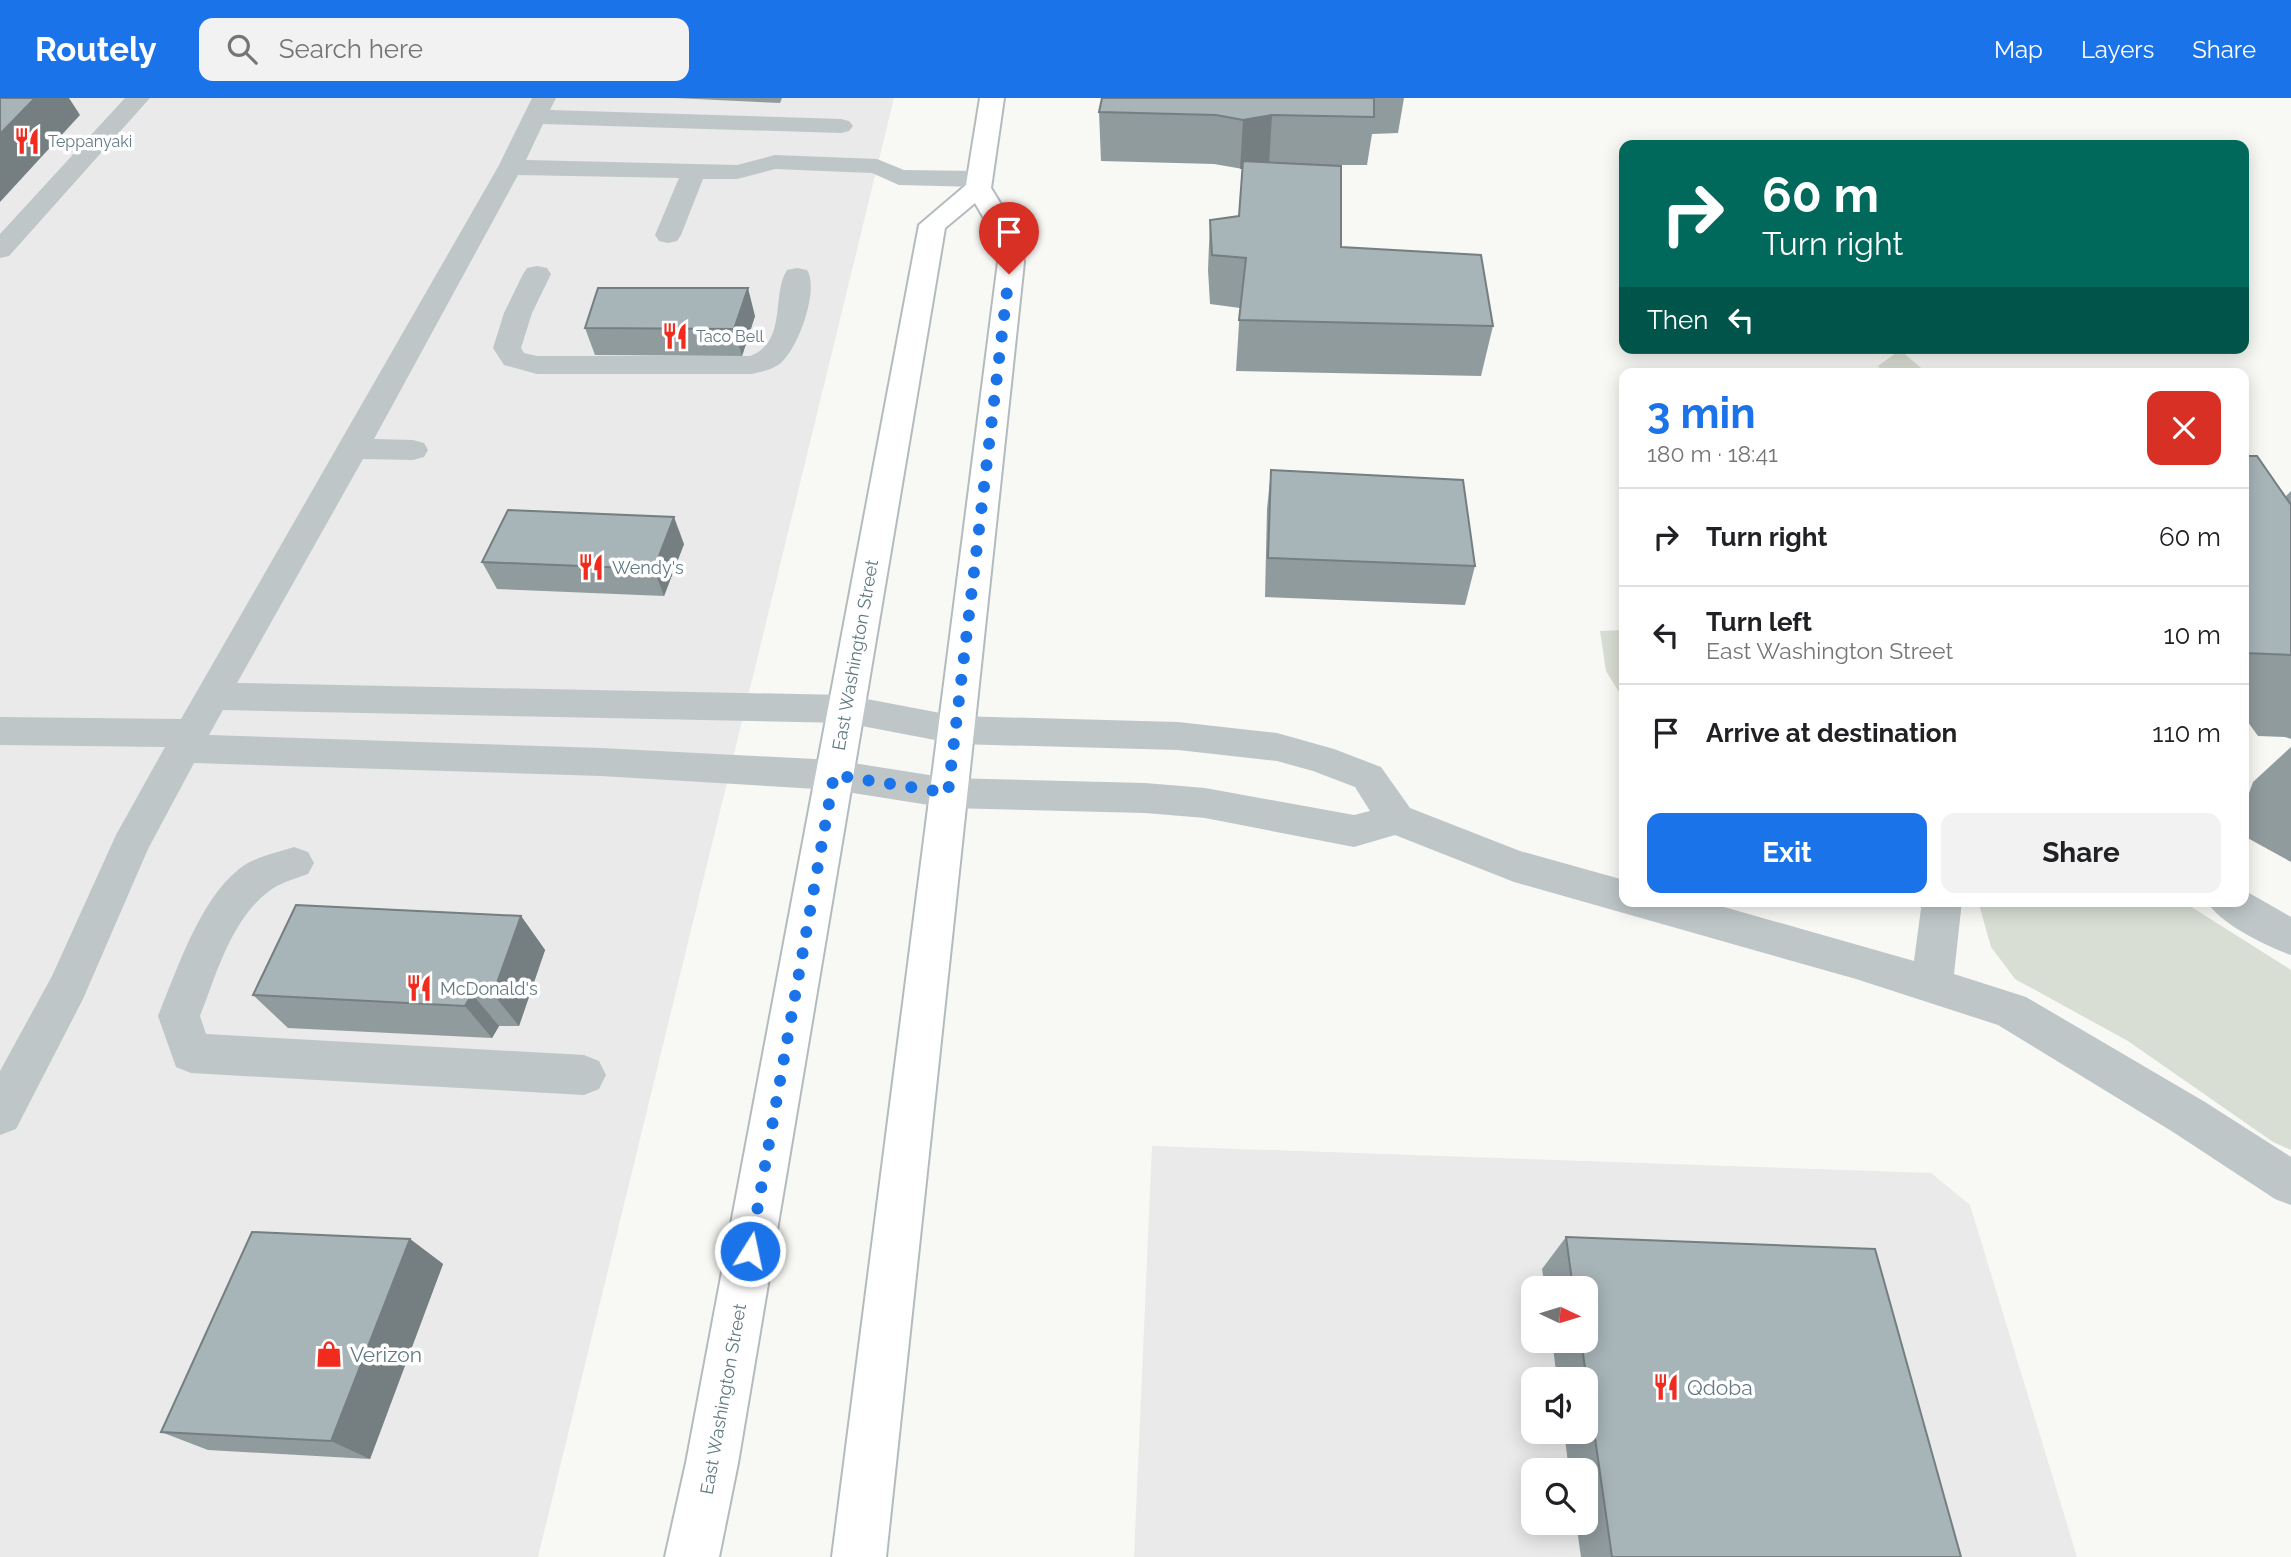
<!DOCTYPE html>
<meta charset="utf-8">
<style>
:root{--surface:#fff;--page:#f2f2f2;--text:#202124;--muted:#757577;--line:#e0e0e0;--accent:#1a73e8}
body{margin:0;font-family:Raleway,sans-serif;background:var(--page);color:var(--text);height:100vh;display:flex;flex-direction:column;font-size:26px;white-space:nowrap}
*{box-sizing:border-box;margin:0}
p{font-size:23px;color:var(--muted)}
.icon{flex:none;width:38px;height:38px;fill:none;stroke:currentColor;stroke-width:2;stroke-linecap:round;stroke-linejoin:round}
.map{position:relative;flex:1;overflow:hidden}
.side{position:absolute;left:1619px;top:270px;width:630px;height:539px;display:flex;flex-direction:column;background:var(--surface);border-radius:14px;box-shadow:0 4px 18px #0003}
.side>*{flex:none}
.hud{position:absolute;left:1619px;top:42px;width:630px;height:214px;border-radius:14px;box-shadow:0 4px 18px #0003;background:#00695c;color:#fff;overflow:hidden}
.needle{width:46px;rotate:94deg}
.buttons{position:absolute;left:1521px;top:1178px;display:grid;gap:14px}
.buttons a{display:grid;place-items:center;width:77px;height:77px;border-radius:14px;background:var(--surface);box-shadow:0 4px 18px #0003;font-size:35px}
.pin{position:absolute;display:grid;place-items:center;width:60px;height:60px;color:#fff;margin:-72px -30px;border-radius:50% 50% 50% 0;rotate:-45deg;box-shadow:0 0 7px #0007}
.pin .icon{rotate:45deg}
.me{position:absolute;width:77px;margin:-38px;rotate:10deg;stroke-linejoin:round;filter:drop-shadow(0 0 5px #0008)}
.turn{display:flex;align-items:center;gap:24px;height:147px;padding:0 28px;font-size:32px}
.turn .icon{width:91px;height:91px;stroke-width:2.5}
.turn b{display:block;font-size:49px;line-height:60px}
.then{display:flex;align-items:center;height:66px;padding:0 28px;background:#0003;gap:14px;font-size:26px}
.round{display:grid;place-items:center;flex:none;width:74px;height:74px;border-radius:14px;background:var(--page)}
.overview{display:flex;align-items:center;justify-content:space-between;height:119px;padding:0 28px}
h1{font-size:42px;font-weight:700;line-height:52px;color:var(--accent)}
.action{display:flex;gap:14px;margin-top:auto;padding:14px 28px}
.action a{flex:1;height:80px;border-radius:14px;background:var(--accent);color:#fff;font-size:28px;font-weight:700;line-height:80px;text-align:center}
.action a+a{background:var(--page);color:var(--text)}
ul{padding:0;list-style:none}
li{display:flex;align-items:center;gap:21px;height:98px;padding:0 28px;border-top:2px solid var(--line)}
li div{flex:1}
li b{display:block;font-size:26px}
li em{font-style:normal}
header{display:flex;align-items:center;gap:42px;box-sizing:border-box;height:98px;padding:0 35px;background:var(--accent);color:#fff}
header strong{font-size:33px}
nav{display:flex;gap:38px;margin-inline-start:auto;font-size:24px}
.search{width:490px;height:63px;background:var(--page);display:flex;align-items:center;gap:18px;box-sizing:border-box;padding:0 24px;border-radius:14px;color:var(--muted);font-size:26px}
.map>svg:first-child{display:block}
.built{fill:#e9eae9;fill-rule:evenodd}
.green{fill:#d9ded4}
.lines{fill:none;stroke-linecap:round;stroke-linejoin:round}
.major-casing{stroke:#b4bbbe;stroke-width:4}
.minor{fill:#bec6c8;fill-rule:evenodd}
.major{fill:#fff;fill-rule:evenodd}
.wall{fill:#909b9e}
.shaded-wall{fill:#757e81}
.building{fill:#a7b4b8;stroke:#757e81;stroke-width:2}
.route{stroke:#1a73e8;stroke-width:12;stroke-dasharray:0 21.6}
.labels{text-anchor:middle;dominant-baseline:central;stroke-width:7;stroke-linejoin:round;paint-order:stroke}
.far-poi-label{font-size:16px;fill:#617a83;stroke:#fff;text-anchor:start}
.poi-label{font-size:18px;fill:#617a83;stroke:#fff;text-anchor:start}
.street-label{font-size:18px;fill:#617a83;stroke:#fff}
.near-poi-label{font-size:21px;fill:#617a83;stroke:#fff;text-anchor:start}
</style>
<header>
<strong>Routely</strong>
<div class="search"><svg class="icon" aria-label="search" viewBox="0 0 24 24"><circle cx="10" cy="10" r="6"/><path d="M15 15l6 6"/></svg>Search here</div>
<nav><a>Map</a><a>Layers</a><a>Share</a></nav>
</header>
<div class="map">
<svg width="2291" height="1459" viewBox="0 0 2291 1459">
<rect width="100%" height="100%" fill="#f8f8f5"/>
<g class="built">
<path d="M0 0H894L538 1459H0Z"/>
<path d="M1152 1048 1931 1075 1970 1107 2077 1459H1134ZM1533 1190H1586V1242H1533ZM1533 1281H1586V1334H1533ZM1533 1372H1586V1424H1533Z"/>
</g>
<g class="green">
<path d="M1900 252 1927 275H1884L1878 268Z"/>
<path d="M1624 532V602L1606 573 1600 533Z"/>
<path d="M1978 803H2182L2291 872V1052L2273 1044 2128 943 2015 881 1991 849Z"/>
</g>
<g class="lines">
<defs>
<path id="major" d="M980 0H1004L991 90 1018 134 1024 164 886 1459H832L998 164 992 134 975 105 945 130 738 1365 719 1459H665L686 1365 919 127 966 87Z"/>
</defs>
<use href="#major" class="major-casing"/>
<g class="minor">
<path d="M125 0H150L9 158 0 160V136Z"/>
<path d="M532 0H556L550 12 841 21 849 23 853 28 849 33 841 35 543 26 526 62 737 67 775 57 877 61 904 72 980 73 989 76 993 81 989 86 980 89 899 87 872 75 775 71 737 81H703L681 137 677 143 668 145 659 143 655 137 679 80 518 77 374 341 413 342 424 345 428 352 424 359 413 362 363 361 237 585 846 597 956 618 1178 624 1277 635 1334 651 1381 669 1410 710 1520 753 1624 782V803H1703L1914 863 1922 803H1962L1954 876 2026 899 2205 1004 2291 1059V1107L2275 1101 2173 1034 1998 927 1856 881 1514 784 1395 737 1354 749 1205 720 1145 715 948 710 834 692 601 678 194 665 148 751 83 901 16 1031 0 1037V973L52 878 116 737 165 649 0 647V619L181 621 498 69ZM223 612 846 625 956 646 1178 652 1277 663 1313 673 1355 689 1370 713 1354 717 1205 690 1145 685 948 680 834 662 601 650 209 637Z"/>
<path d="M537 168 547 170 551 176 532 215 521 250 524 255 537 258H750C788 244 771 196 787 172L797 170 807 172C820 191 797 255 778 267 771 272 760 274 752 276H537L504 267 493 250 504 215 523 176 527 170Z"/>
<path d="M294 749 308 754 314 765 308 776C294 781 279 785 268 794 231 822 216 877 200 918L206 936 584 957 599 963 606 977 599 991 584 997 191 975 176 969 158 918C177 872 199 803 239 771 254 759 276 755 294 749Z"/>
<path d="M2244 792 2291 819V857C2268 849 2218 825 2207 803H2244Z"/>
</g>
<use href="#major" class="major"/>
</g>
<g class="wall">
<path d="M675 0H782L780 5Z"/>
<path d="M1102 0H1404L1398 35 1372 36 1367 67H1322L1341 149 1493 228 1481 278 1236 273 1240 210 1210 206 1208 172 1210 122 1239 118 1243 71 1214 66 1101 63 1099 14Z"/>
<path d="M755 218 742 258 595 257 585 230Z"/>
<path d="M2244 358 2285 399 2291 393V641L2285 639 2258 638 2245 620H2244Z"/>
<path d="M1271 372 1475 468 1465 507 1265 499 1267 411Z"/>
<path d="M684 446 664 498 497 491 482 464Z"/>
<path d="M2291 649V764L2244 738V709L2253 684Z"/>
<path d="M521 818 545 852 519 928H499L492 940 288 930 253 897Z"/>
<path d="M1566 1139 1961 1459H1581L1576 1424H1586V1372H1569L1564 1334H1586V1281H1557L1552 1242H1586V1190H1545L1542 1171Z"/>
<path d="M410 1141 443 1166 370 1361 208 1352 161 1334Z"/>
</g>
<g class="shaded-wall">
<path d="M35 0H69L80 17 0 104V36Z"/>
<path d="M1272 17 1269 66 1240 71 1243 22Z"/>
<path d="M748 190 755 218 742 258 734 231Z"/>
<path d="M674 419 684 446 664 498 654 471Z"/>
<path d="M521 818 545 852 519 928 493 896Z"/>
<path d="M472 896 499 928 492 940 465 908Z"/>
<path d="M410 1141 443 1166 370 1361 331 1343Z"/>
</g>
<g class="building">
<path d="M0 0H35L0 36Z"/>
<path d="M1102 0H1374V19L1272 17 1243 22 1216 17 1099 14Z"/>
<path d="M1243 63 1341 68V149L1481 157 1493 228 1239 222 1246 160 1212 157 1210 122 1239 118Z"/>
<path d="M598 190H748L734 231 585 230Z"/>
<path d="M2244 358H2257L2291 407V557L2244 555Z"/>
<path d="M1271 372 1463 382 1475 468 1268 460Z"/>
<path d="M508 412 674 419 654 471 482 464Z"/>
<path d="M296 807 521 818 493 896H472L465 908 253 897Z"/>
<path d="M252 1134 410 1141 331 1343 161 1334Z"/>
<path d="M1566 1139 1875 1151 1961 1459H1612L1581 1242H1586V1190H1573Z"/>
</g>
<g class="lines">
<path class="route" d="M750 1153 834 677 948 695 1009 176"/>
</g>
<defs>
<symbol id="restaurant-bare" viewBox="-9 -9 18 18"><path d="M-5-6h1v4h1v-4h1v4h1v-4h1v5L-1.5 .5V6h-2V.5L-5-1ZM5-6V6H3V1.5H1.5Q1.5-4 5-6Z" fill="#f12b1d" stroke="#fff" stroke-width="2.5" paint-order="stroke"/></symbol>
<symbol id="shop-bare" viewBox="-9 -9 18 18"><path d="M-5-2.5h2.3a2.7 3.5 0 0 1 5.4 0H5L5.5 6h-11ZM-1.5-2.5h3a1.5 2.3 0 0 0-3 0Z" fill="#f12b1d" stroke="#fff" stroke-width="2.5" paint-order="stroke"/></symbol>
</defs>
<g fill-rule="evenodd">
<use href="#restaurant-bare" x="8" y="24" width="38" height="38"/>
<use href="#restaurant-bare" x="656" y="219" width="38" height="38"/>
<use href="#restaurant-bare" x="572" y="450" width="38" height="38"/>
<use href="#restaurant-bare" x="400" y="871" width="38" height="38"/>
<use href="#shop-bare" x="310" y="1237" width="38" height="38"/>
<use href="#restaurant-bare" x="1647" y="1270" width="38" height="38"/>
</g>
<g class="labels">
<g class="far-poi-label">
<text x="48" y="43">Teppanyaki</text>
<text x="696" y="238">Taco Bell</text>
</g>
<g class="poi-label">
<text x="612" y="469">Wendy's</text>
<text x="440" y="890">McDonald's</text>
</g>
<g class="street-label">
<text transform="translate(855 557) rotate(-80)">East Washington Street</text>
<text transform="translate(723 1301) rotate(-80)">East Washington Street</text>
</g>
<g class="near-poi-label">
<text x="350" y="1256">Verizon</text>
<text x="1687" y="1289">Qdoba</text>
</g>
</g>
</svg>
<div class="buttons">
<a><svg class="needle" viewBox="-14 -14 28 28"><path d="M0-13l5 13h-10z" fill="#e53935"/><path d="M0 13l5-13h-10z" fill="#757577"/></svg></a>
<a><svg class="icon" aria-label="sound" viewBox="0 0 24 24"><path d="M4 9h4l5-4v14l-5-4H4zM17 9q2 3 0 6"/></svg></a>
<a><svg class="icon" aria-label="search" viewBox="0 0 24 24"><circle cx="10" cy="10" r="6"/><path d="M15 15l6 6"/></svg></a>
</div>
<div class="pin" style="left:1009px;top:176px;background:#d93025"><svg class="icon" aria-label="arrive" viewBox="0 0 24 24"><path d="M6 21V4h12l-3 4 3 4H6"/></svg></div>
<svg class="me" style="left:750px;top:1153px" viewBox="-20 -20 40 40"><circle r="17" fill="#1a73e8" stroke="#fff" stroke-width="3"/><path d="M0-11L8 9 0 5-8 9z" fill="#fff"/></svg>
<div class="hud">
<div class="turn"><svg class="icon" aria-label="right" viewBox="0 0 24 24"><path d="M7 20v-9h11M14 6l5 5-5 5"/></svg><div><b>60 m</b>Turn right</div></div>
<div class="then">Then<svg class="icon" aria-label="left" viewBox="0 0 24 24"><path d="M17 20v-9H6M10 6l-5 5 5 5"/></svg></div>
</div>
<section class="side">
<div class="overview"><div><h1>3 min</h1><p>180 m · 18:41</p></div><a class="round" style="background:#d93025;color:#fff"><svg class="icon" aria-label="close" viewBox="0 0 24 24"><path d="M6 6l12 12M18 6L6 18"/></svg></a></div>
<ul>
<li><svg class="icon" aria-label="right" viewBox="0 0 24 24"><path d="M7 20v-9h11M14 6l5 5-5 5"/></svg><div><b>Turn right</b></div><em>60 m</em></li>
<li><svg class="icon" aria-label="left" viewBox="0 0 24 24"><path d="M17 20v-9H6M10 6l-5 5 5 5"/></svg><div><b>Turn left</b><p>East Washington Street</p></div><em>10 m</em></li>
<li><svg class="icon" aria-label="arrive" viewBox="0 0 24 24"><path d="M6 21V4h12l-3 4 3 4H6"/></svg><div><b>Arrive at destination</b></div><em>110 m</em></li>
</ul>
<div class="action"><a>Exit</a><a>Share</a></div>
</section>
</div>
